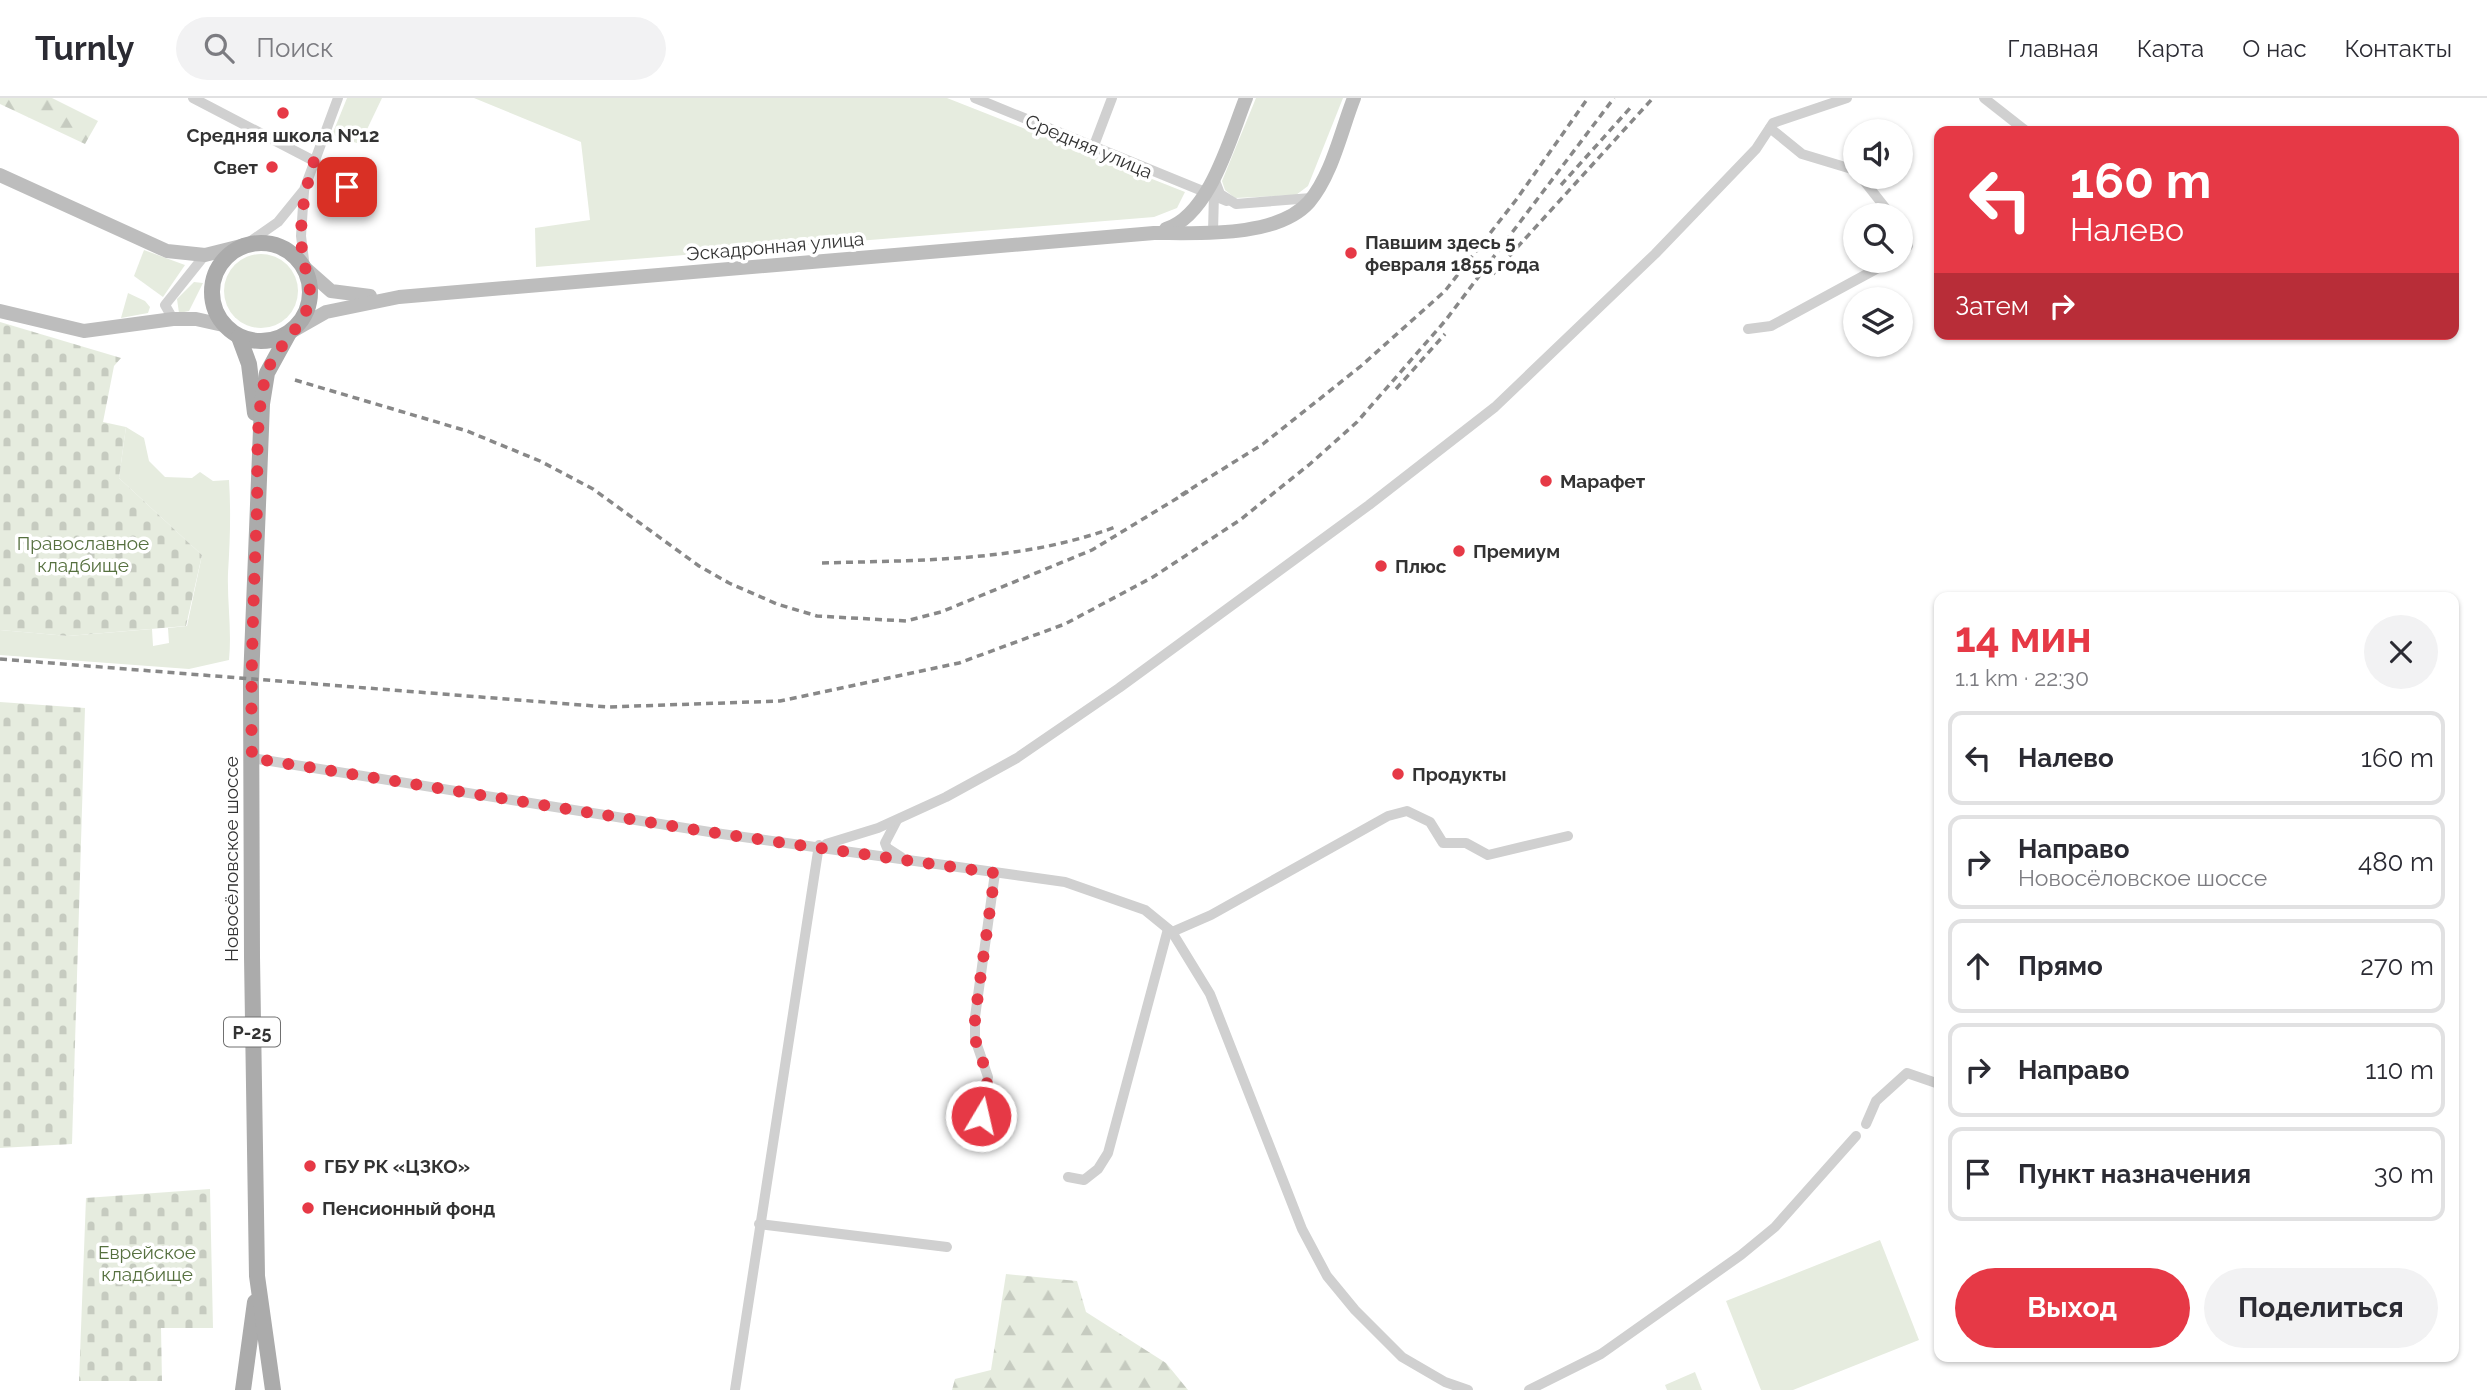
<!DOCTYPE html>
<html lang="ru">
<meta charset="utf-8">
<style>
:root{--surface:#fff;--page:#f2f2f3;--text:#2b2b33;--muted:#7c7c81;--line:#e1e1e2;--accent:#e63946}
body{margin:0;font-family:Raleway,sans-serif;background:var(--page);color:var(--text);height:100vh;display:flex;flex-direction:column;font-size:26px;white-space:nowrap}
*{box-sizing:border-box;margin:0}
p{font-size:23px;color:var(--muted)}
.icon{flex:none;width:38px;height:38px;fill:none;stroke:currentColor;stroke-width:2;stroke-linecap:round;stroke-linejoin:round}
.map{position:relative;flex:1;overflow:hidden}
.panel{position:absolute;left:1934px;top:494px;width:525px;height:770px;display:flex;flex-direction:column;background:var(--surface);border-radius:14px;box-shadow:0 2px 5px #0004}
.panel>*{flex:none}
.banner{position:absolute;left:1934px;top:28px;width:525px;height:214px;border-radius:14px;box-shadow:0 2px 5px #0004;background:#e63946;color:#fff;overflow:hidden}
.buttons{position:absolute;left:1843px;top:21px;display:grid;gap:14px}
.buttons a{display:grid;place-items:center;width:70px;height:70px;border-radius:50%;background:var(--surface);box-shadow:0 2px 5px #0004;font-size:35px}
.pin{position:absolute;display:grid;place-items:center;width:60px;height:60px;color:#fff;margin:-30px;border-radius:14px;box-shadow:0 4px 10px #0006}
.me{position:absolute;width:77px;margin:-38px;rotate:9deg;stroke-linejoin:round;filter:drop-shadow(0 0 5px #0008)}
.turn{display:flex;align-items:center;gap:24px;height:147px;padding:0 21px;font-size:32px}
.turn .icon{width:91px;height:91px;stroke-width:2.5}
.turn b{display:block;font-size:49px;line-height:60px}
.then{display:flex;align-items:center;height:66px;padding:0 21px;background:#0003;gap:14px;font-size:26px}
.round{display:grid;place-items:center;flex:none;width:74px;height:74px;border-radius:37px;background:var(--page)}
.head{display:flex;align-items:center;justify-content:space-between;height:119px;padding:0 21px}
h1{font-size:42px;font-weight:700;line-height:52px;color:var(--accent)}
.primary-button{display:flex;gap:14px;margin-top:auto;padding:14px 21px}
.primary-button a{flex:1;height:80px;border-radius:42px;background:var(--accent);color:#fff;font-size:28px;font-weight:700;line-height:80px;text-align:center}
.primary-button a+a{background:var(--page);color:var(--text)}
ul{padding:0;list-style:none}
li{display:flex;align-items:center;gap:21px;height:94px;margin:0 14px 10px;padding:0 7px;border:4px solid var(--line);border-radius:14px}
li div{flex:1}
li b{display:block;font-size:26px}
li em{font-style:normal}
header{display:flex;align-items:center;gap:42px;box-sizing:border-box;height:98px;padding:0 35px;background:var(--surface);border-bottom:2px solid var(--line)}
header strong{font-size:33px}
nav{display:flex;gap:38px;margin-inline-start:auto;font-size:24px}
.search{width:490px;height:63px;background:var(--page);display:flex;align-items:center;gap:18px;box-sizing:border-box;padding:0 24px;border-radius:38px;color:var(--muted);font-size:26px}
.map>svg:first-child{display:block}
.green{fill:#e6ecdf}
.forest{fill:url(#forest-firs)}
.cemetery{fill:url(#cemetery-stones)}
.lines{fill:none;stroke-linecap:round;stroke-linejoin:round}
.street{stroke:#d0d0d0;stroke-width:10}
.secondary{stroke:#bdbdbd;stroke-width:14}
.primary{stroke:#ababab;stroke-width:16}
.rail{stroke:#888;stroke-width:3.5;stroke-dasharray:7 5;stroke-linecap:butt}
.route{stroke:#e63946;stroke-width:12;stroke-dasharray:0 21.6}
.poi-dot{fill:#e63946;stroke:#fff;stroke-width:2.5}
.labels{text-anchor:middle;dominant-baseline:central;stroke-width:7;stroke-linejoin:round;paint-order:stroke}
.shield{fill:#fff;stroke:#707070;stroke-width:2}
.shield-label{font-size:18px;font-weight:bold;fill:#333}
.poi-label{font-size:19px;font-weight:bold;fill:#333;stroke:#fff;text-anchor:start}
.street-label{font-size:19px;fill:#333;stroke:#fff}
.park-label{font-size:19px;fill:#56703f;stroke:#fff}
</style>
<header>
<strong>Turnly</strong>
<div class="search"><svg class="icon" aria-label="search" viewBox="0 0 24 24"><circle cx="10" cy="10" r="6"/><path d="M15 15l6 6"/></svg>Поиск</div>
<nav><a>Главная</a><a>Карта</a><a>О нас</a><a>Контакты</a></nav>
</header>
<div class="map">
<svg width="2487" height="1292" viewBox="0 0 2487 1292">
<defs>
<pattern id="forest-firs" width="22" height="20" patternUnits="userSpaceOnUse" patternTransform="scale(1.75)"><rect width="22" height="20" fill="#e6ecdf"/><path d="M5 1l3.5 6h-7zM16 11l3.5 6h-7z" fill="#c6cbc0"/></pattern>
<pattern id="cemetery-stones" width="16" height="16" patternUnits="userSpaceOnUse" patternTransform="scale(1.75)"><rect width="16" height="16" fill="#e6ecdf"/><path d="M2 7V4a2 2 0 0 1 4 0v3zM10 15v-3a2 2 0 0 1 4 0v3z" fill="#c6cbc0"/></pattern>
</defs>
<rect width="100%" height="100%" fill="#fff"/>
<g class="green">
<path d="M347 0H382L360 46 332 37Z"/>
<path d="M474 0H947L1185 94 1177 110 1154 119 536 169 535 130 590 122 581 44Z"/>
<path d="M1256 0H1343L1308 88 1296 97 1235 100 1225 92 1222 83Z"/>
<path d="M144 152 185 167 163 199 134 178Z"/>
<circle cx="261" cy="193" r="37"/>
<path d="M194 184 203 185 189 213 179 215 177 201Z"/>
<path d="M128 195 145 203 150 209 148 215 121 220Z"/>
<path d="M126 329 144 340 149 363 165 379 192 380 200 374 213 383 229 382C231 414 230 443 228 475 227 504 232 532 229 562L189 571 0 557V532L68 538 152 531 153 548 169 545 168 530 187 528 202 457 119 380Z"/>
<path d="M1880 1142 1919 1242 1793 1292H1761L1726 1203Z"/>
<path d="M1695 1274 1702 1292H1667L1665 1287Z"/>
</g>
<g class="forest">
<path d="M0 0H52L98 23 85 46 0 6Z"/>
<path d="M1006 1176 1077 1183 1086 1214 1166 1265 1188 1292H952L955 1281 991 1272Z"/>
</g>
<g class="cemetery">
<path d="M0 224 121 260 114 268 103 324 126 329 119 380 202 457 186 528 68 538 0 532Z"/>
<path d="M0 604 85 610 72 1046 0 1050Z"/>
<path d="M210 1091 213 1230H161L162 1283H79L86 1100Z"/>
</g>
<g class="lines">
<g class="street">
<path d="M193 0 314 63 364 103"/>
<path d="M975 0 1227 103"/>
<path d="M1984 0 2026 33"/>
<path d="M1770 30 1802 56 1855 72"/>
<path d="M1093 50 1112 0"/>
<path d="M1861 79 1891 117"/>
<path d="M1214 80 1220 96 1236 106 1311 100"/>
<path d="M304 93 301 138 305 170"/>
<path d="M1213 134 1214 95"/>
<path d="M1900 134 1908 148 1900 158"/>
<path d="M245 147 278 124 304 92 338 0"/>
<path d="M173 221 165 207 205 157"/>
<path d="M1748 231 1771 228 1891 163"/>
<path d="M252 660 722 736 1065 784 1145 812 1172 834 1210 896 1302 1131 1327 1178 1355 1212 1402 1259 1445 1284 1468 1292"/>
<path d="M897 722 885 745 887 750 901 759"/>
<path d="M826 746 878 730 946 699 1017 660 1119 590 1369 407 1495 309 1655 156 1756 51 1773 25 1847 0"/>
<path d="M1172 834 1211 817 1388 718 1407 713 1430 724 1443 745H1466L1488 757 1568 738"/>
<path d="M981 1018 988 979 975 941V919L995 775"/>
<path d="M1866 1026 1876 1003 1907 975 1939 986"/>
<path d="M1068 1079 1084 1082 1098 1071 1108 1055 1168 831"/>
<path d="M759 1126 947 1149"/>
<path d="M735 1292 819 747"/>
<path d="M1529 1292 1601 1256 1741 1157 1775 1129 1856 1038"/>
</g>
<g class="secondary">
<path d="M0 77 167 153 205 157 245 147"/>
<path d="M1166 131C1210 117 1230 40 1246 0"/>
<path d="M305 170 331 193 370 198"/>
<path d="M0 213 84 233 173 221H196L223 227"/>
<path d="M289 235 326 214 399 199 1154 135C1199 135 1277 140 1309 104 1332 77 1341 33 1354 0"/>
</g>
<g class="primary">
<circle cx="261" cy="194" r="49"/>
<path d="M239 239 249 266 255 315"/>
<path d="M243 1292 255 1204"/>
<path d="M273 1292 257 1178 252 859 251 583 262 306 267 275 289 235"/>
</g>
<g class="rail">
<path d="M1561 87 1631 9"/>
<path d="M1493 176 1653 0"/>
<path d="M295 282 467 333 540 363 593 391 699 468 729 485 777 506 817 518 906 523 941 514 1092 452 1189 393"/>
<path d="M1396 291 1445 236"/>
<path d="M1181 397 1263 346 1361 268 1445 193 1516 102 1588 0"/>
<path d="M822 465C922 462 1023 464 1118 428"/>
<path d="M0 561 607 609 780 603 959 565 1065 526 1153 479 1240 422 1310 366 1357 324 1445 223 1614 0"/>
</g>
</g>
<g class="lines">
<path class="route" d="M347 89 314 63C305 93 299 120 302 152 303 170 313 186 309 204 303 231 274 249 266 277 255 319 258 366 257 410 254 493 250 576 252 660L722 736 995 775 975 919V941L988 979 981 1018"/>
</g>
<g class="poi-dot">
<circle cx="283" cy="15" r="7"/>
<circle cx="272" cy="69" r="7"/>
<circle cx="1351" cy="155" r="7"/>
<circle cx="1546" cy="383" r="7"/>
<circle cx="1459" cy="453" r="7"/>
<circle cx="1381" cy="468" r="7"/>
<circle cx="1398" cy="676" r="7"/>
<circle cx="310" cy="1068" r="7"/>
<circle cx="308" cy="1110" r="7"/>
</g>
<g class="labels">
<rect class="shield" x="224" y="919.5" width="56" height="29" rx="5"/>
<g class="shield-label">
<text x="252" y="934">Р-25</text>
</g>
<g class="poi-label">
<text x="283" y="37" text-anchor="middle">Средняя школа №12</text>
<text x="258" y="69" text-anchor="end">Свет</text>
<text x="1365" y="144">Павшим здесь 5<tspan x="1365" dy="22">февраля 1855 года</tspan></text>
<text x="1560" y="383">Марафет</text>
<text x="1473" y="453">Премиум</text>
<text x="1395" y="468">Плюс</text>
<text x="1412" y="676">Продукты</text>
<text x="324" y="1068">ГБУ РК «ЦЗКО»</text>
<text x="322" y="1110">Пенсионный фонд</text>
</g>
<g class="street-label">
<text transform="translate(1089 48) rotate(23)">Средняя улица</text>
<text transform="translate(775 148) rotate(-5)">Эскадронная улица</text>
<text transform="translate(231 761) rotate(-90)">Новосёловское шоссе</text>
</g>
<g class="park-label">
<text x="83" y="445">Православное<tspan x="83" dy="22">кладбище</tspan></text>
<text x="147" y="1154">Еврейское<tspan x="147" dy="22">кладбище</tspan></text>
</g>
</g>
</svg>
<div class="buttons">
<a><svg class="icon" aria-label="sound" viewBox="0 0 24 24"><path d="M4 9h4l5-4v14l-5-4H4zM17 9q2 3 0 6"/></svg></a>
<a><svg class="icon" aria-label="search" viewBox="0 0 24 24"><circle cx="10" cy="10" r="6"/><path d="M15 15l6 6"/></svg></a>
<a><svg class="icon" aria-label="layers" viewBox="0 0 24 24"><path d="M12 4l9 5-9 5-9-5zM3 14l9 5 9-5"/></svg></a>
</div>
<div class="pin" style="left:347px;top:89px;background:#d93025"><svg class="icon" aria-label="arrive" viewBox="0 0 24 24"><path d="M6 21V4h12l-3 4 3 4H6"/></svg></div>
<svg class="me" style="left:981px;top:1018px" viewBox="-20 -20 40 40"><circle r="17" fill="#e63946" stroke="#fff" stroke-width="3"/><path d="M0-11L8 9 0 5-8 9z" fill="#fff"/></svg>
<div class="banner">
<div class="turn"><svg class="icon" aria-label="left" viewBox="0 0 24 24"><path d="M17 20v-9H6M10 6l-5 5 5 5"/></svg><div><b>160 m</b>Налево</div></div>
<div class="then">Затем<svg class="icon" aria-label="right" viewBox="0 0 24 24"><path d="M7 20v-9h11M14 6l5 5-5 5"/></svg></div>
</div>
<section class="panel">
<div class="head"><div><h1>14 мин</h1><p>1.1 km · 22:30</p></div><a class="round"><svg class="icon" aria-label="close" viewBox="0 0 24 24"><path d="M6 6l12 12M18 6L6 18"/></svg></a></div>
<ul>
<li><svg class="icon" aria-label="left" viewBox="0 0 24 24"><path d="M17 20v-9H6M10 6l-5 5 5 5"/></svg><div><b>Налево</b></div><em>160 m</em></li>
<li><svg class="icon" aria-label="right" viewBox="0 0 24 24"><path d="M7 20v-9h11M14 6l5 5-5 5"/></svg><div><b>Направо</b><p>Новосёловское шоссе</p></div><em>480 m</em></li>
<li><svg class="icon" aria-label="ahead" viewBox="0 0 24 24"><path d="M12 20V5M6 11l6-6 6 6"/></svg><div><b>Прямо</b></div><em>270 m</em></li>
<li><svg class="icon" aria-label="right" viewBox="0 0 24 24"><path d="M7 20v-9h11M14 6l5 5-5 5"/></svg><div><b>Направо</b></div><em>110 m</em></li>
<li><svg class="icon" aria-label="arrive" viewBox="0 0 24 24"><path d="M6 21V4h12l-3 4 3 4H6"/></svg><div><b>Пункт назначения</b></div><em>30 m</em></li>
</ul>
<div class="primary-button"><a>Выход</a><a>Поделиться</a></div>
</section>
</div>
